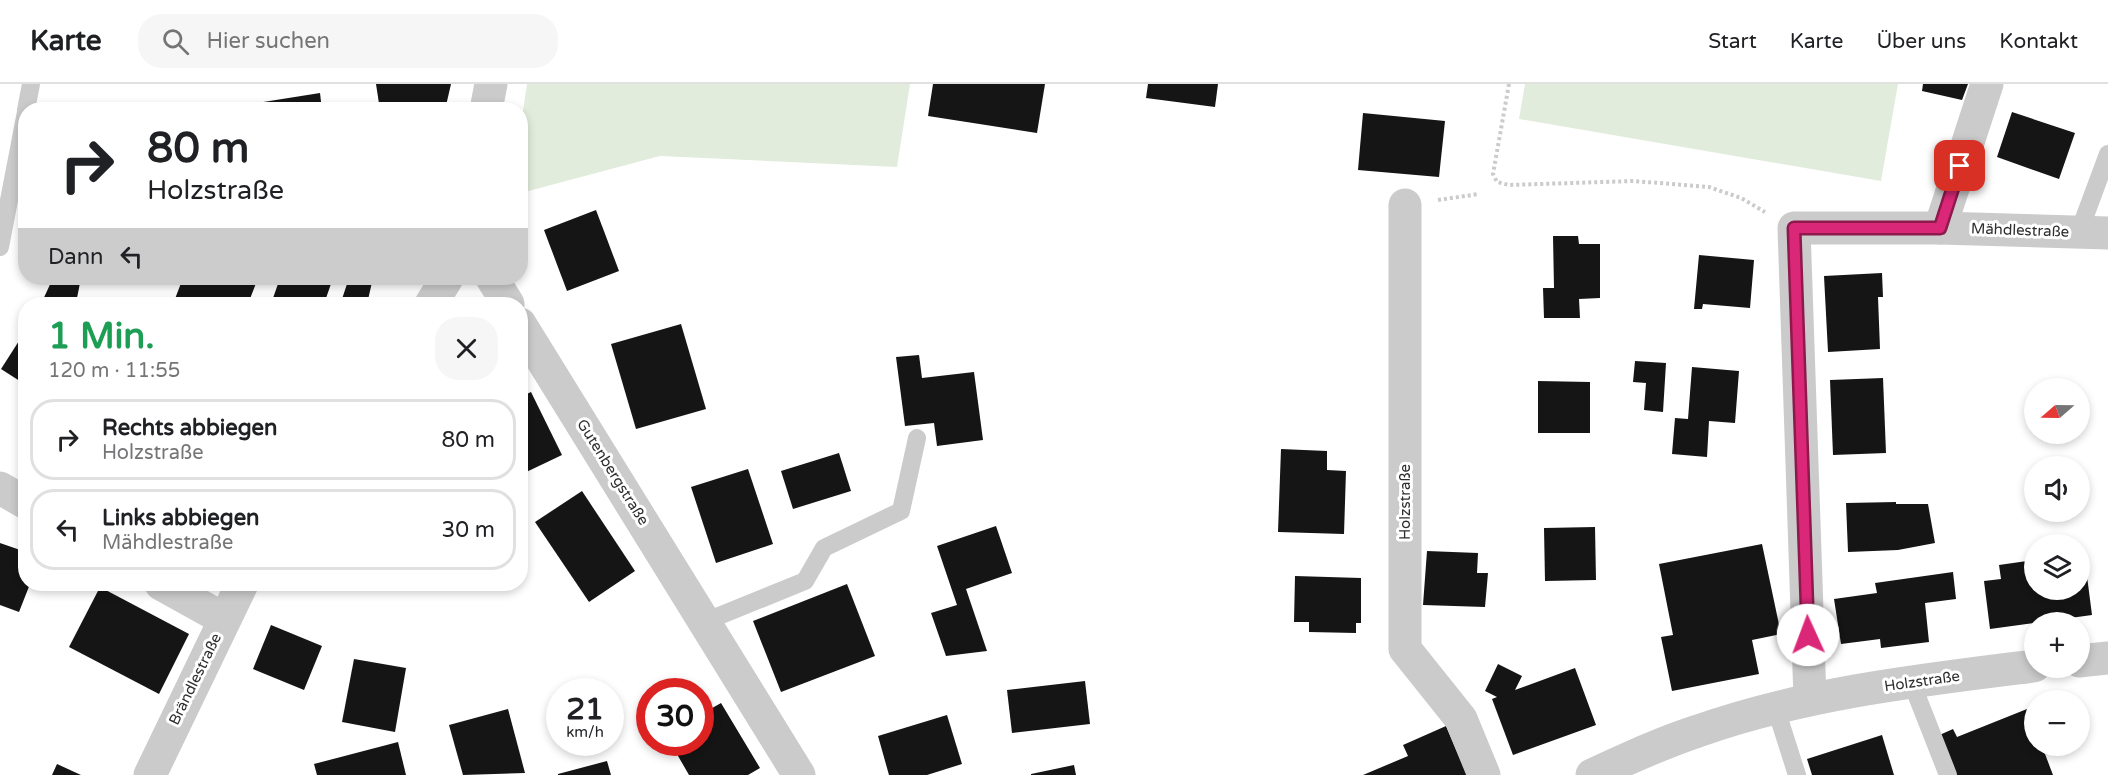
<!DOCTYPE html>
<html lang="de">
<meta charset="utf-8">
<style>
:root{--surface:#fff;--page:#f6f6f6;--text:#202124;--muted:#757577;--line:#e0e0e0}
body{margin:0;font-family:"Varela Round",sans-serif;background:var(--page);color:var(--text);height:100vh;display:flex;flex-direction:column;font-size:22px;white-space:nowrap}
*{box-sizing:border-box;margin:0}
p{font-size:20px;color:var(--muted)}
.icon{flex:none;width:33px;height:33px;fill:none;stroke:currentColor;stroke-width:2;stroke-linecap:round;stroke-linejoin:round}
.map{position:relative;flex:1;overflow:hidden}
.drawer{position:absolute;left:18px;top:213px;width:510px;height:294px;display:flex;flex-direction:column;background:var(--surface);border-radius:24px;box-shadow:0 3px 9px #0003}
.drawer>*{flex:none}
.guide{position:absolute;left:18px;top:18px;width:510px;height:183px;border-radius:24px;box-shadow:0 3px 9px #0003;background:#fff;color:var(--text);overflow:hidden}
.needle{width:39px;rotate:250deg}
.buttons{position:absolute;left:2024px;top:294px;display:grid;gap:12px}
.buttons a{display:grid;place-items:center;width:66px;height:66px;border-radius:50%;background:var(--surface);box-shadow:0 3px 9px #0003;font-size:30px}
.speed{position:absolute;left:546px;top:594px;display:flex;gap:12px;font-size:30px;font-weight:700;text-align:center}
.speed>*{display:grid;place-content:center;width:78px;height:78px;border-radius:50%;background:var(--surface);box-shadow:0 3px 9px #0003;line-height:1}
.speed small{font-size:15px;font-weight:400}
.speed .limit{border:9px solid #d22;background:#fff;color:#111}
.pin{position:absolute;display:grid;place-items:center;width:51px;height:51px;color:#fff;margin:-26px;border-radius:12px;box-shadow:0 3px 9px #0006}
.me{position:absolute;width:66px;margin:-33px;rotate:358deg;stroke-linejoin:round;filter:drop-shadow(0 0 4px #0008)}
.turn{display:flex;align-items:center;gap:21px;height:126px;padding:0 30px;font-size:27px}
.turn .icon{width:78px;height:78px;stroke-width:2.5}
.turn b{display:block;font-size:42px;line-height:51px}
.then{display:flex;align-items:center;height:57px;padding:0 30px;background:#0003;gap:12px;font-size:22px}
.round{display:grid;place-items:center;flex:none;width:63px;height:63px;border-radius:24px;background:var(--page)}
.summary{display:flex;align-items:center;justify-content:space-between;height:102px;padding:0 30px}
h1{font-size:36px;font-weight:700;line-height:45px;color:#1e9e55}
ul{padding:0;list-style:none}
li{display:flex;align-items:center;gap:18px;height:81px;margin:0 12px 9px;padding:0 18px;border:3px solid var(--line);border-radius:24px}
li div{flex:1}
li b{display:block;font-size:22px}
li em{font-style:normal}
header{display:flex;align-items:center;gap:36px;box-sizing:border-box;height:84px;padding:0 30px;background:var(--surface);border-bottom:2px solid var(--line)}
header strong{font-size:28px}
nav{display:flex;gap:33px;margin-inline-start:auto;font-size:21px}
.search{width:420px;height:54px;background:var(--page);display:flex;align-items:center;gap:15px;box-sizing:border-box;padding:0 21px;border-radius:24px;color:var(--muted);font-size:22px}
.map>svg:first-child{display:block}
.green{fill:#e2ecdc}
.building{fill:#151515}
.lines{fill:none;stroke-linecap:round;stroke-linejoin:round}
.path{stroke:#cbcbcb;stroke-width:4;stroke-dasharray:3 3;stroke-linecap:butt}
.lane{stroke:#cbcbcb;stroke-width:18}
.street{stroke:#cbcbcb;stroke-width:33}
.route-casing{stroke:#8e194d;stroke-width:15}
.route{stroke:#db2777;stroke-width:10}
.labels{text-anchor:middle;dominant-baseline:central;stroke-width:6;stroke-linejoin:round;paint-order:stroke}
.street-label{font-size:15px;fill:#2e2e2e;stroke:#fff}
</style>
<header>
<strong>Karte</strong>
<div class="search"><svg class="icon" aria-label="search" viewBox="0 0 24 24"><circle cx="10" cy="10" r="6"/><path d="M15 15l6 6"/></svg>Hier suchen</div>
<nav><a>Start</a><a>Karte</a><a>Über uns</a><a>Kontakt</a></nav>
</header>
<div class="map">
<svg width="2108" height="691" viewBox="0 0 2108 691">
<rect width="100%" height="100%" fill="#fff"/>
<g class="green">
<path d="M527 0H910L897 83 660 72 521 109V40Z"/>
<path d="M1525 0H1898L1881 97 1519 35Z"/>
</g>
<g class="building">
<path d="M376 0H451L445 26H380Z"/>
<path d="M933 0H1045L1037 49 928 32Z"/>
<path d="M1148 0H1218L1215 23 1146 14Z"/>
<path d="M1923 0H1968L1962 16 1922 7Z"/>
<path d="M320 9 322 26H257V19Z"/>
<path d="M2012 28 2075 49 2059 95 1997 73Z"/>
<path d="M1363 29 1445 37 1439 93 1358 86Z"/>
<path d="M596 126 619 187 567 207 544 146Z"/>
<path d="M1553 152H1578L1579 160H1600V214L1579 215 1580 234H1544L1543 204H1554Z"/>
<path d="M1699 171 1754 176 1750 224 1703 220 1702 225H1694Z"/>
<path d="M1882 189 1883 213H1878L1880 265 1828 268 1824 192Z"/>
<path d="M53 194H81L77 214 73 220H41Z"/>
<path d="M183 194 198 199 200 194H258L248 220H173Z"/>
<path d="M280 194H333L324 220H271Z"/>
<path d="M349 194H373L367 220 341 218Z"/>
<path d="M134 215 149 220H132Z"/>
<path d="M681 240 706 325 636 345 611 260Z"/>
<path d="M26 246V301L1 285Z"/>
<path d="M919 271 922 294 974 288 983 356 937 362 934 339 905 342 896 273Z"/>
<path d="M1635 277 1666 279 1663 328 1644 326 1646 299 1633 298Z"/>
<path d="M1692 283 1739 287 1735 339 1709 337 1707 373 1672 370 1675 334 1688 335Z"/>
<path d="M1883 294 1886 369 1833 371 1830 296Z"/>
<path d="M1538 297 1590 298V349H1538Z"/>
<path d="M531 308 562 371 520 391V313Z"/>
<path d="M1281 365 1327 367V386L1346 387 1344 450 1278 448Z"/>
<path d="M839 369 851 407 793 425 781 387Z"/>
<path d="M748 385 773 460 716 479 691 403Z"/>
<path d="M582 407 635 487 589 518 535 438Z"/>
<path d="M1896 418V420H1928L1935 459 1898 466 1848 468 1846 419Z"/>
<path d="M996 442 1012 489 966 505 987 567 946 572 931 529 957 521 937 462Z"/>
<path d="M1595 443 1596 496 1545 497 1544 444Z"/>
<path d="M0 459 26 468V500H30L19 528 0 521Z"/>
<path d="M1762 460 1781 550 1752 556 1759 590 1672 607 1661 553 1673 551 1659 480Z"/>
<path d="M1427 467 1478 469 1477 489H1488L1485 523 1423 521Z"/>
<path d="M2084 469 2092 531 1990 545 1984 497 2001 495 1999 481 2034 476V506H2079V470Z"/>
<path d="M1953 488 1956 515 1925 519 1929 558 1881 564 1880 555 1841 560 1834 515 1877 509 1875 499Z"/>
<path d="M1295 492 1361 494V539H1356V549L1309 548V538H1294Z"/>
<path d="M847 500 875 572 781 608 753 537Z"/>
<path d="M100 503 189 550 159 610 69 563Z"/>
<path d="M271 541 322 562 304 606 253 585Z"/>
<path d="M354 575 406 584 395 648 342 638Z"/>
<path d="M1498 580 1522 592 1515 606 1575 584 1596 641 1513 671 1492 615 1497 613 1485 607Z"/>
<path d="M1085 597 1090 640 1012 649 1007 606Z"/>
<path d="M721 619 760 684 748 691H689L670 658H700V631Z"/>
<path d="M508 625 525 689 463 691 449 641Z"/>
<path d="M2027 625 2034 643V662H2042L2053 691H1951L1935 653 1953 645 1957 653Z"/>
<path d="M947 631 962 680 927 691H889L878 652Z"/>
<path d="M1446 642 1467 691H1363L1408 672 1403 661Z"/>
<path d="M1882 651 1894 691H1812L1807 675Z"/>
<path d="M398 658 406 691H317L314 680Z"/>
<path d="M607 677 611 691H558V690Z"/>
<path d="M57 680 81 691H52Z"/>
<path d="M1074 681 1076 691H1031V690Z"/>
</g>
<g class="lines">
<g class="path">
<path d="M1509 0 1493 90 1497 98 1509 101 1634 97 1709 103 1741 114 1765 128"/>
<path d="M1438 116 1479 110"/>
</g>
<g class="lane">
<path d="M26 26 31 0"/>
<path d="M2079 148 2108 70"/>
<path d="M0 163 26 28"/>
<path d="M704 538 805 497 824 464 901 427 917 354"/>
<path d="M1911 597 1948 691"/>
<path d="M1776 625 1797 691"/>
</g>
<g class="street">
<path d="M1987 0 1940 144 2108 149"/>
<path d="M486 26 491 0"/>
<path d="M1405 121V565L1461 635 1484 691"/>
<path d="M492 194 508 220"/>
<path d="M431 220 447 194"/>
<path d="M520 240 799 691"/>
<path d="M0 404 26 419"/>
<path d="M161 500 224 535"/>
<path d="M2079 577 2108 574"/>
<path d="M1810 615 1794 144H1940"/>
<path d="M150 691 242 500"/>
<path d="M1592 691C1627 675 1661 659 1698 647 1806 609 1921 596 2034 582"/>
</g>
</g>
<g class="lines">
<defs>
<path id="route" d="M1808 551 1794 144H1940L1960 82"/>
</defs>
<use href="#route" class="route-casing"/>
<use href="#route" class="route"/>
</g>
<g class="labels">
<g class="street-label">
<text transform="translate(2020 146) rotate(2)">Mähdlestraße</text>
<text transform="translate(613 388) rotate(58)">Gutenbergstraße</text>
<text transform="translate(1405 418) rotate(-90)">Holzstraße</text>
<text transform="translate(195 595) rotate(-64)">Brändlestraße</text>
<text transform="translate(1922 597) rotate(-8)">Holzstraße</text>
</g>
</g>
</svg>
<div class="buttons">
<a><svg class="needle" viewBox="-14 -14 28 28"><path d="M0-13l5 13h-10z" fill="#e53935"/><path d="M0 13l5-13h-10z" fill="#757577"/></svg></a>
<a><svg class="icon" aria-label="sound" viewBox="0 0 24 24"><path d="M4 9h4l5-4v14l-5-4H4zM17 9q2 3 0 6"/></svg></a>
<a><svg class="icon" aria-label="layers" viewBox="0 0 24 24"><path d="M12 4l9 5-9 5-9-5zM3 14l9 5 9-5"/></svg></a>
<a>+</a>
<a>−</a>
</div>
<div class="speed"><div>21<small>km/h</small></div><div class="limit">30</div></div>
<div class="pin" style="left:1960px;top:82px;background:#d93025"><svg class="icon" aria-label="arrive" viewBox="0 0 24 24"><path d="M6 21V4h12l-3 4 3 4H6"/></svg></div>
<svg class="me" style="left:1808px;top:551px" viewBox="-20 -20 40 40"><circle r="19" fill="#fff"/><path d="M0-13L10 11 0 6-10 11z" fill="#db2777"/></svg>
<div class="guide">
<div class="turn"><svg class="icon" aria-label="right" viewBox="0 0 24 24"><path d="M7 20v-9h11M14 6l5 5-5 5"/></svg><div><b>80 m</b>Holzstraße</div></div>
<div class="then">Dann<svg class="icon" aria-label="left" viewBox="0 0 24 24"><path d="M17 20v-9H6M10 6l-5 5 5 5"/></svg></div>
</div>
<section class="drawer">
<div class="summary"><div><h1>1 Min.</h1><p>120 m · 11:55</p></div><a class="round"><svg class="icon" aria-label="close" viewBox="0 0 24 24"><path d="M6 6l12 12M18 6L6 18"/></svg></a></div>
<ul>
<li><svg class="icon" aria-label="right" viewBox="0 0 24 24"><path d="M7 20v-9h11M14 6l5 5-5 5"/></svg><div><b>Rechts abbiegen</b><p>Holzstraße</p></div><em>80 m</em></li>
<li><svg class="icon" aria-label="left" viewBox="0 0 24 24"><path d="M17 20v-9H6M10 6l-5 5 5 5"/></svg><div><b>Links abbiegen</b><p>Mähdlestraße</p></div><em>30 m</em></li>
</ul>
</section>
</div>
